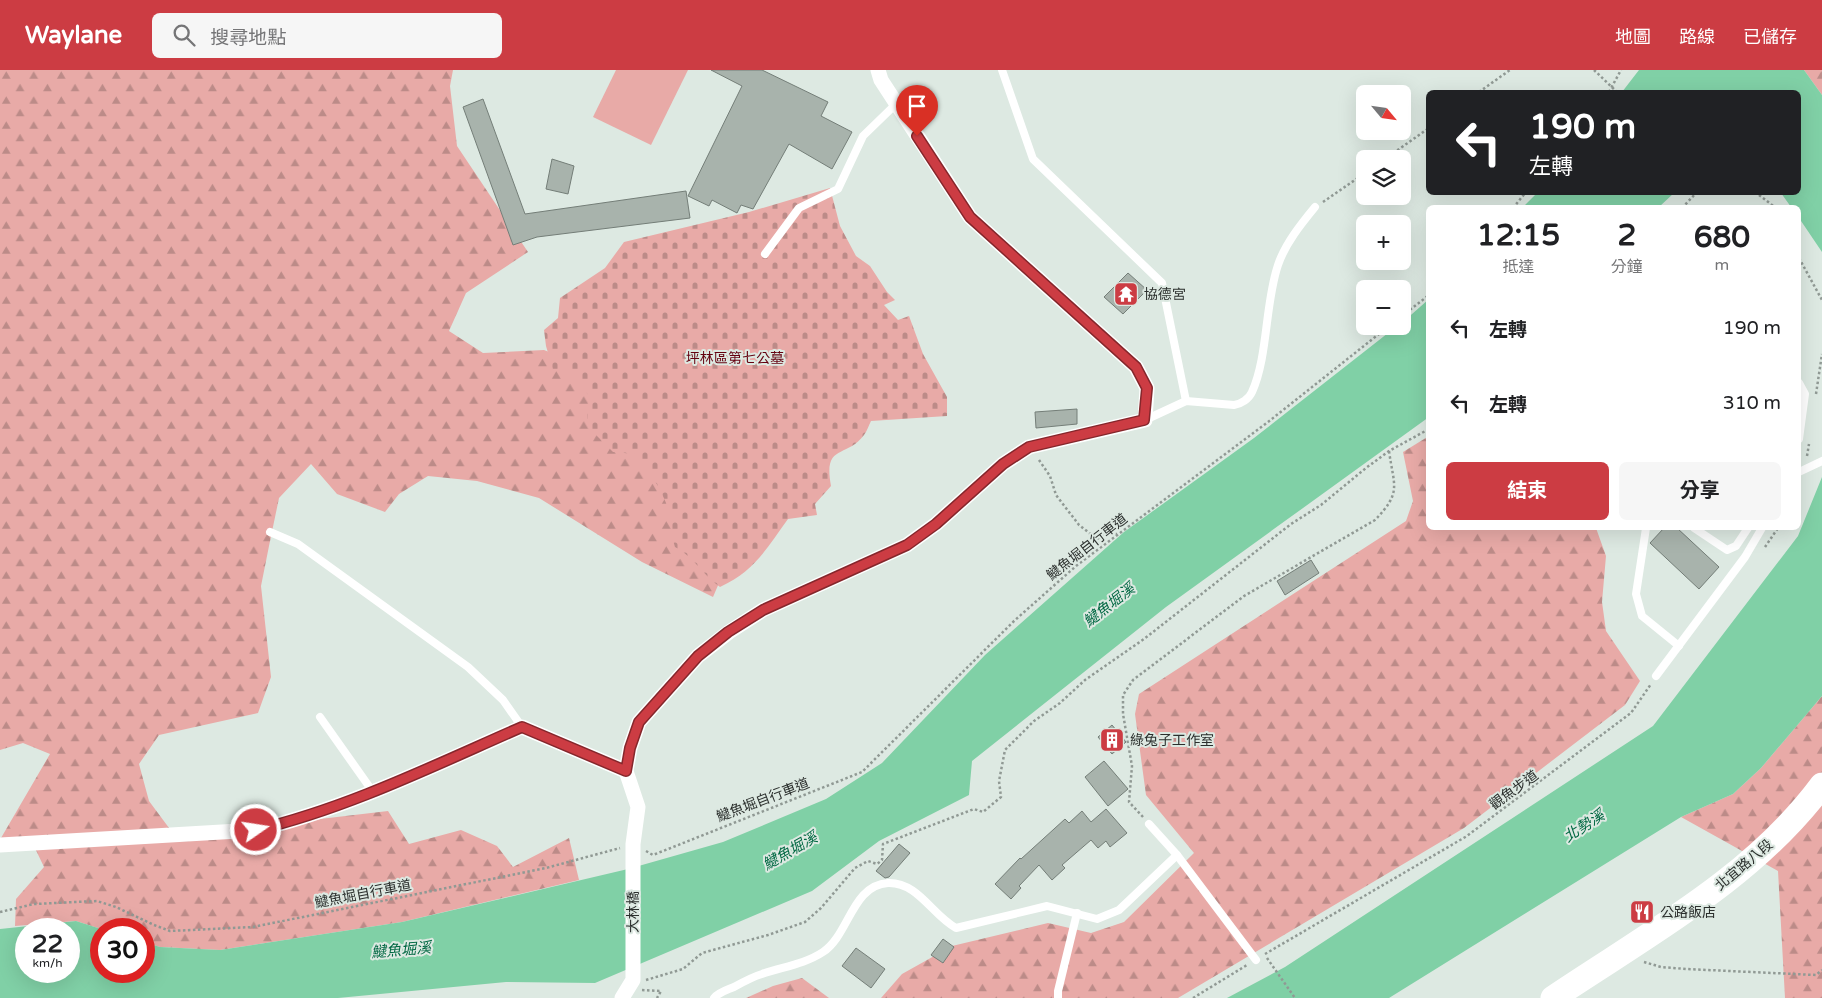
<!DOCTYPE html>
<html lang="zh-TW">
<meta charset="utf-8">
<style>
:root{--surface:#fff;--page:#f6f6f6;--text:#202124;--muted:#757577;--accent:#cc3c43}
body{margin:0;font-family:"Varela Round","Noto Sans TC",sans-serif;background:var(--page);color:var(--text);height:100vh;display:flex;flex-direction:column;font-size:19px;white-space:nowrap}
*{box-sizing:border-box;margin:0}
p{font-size:16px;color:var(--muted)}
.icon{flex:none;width:28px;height:28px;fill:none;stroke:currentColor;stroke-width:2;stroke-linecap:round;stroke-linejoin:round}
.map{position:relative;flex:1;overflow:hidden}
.drawer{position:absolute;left:1426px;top:135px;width:375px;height:325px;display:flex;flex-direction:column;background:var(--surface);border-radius:8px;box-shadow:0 5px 20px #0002}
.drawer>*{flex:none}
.top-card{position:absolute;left:1426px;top:20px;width:375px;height:105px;border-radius:8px;box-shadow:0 5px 20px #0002;background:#202124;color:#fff;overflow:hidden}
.needle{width:32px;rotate:119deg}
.buttons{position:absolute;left:1356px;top:15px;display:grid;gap:10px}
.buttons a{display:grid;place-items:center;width:55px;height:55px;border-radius:8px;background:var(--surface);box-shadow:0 5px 20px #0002;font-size:25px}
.speed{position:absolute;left:15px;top:848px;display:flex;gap:10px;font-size:25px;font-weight:700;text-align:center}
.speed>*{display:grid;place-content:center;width:65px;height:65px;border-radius:50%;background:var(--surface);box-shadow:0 5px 20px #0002;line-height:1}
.speed small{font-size:12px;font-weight:400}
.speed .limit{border:8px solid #d22;background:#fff;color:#111}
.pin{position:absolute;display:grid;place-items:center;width:42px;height:42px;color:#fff;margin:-51px -21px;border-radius:50% 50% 50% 0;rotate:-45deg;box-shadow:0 0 5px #0007}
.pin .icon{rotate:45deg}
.me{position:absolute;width:55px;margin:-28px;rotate:77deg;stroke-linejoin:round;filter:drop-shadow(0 0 4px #0008)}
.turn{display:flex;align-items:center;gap:18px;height:105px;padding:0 20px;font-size:22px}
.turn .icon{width:65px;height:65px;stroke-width:2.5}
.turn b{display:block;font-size:35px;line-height:42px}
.eta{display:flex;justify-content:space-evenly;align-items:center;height:85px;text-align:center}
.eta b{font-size:30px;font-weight:700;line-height:35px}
.cta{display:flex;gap:10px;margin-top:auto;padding:10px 20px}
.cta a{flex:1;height:58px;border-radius:8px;background:var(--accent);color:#fff;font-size:20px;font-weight:700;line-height:58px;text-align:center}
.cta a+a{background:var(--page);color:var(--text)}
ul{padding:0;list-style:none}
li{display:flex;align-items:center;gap:15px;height:75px;padding:0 20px}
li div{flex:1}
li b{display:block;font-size:19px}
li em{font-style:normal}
header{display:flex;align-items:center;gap:30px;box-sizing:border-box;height:70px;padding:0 25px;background:var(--accent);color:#fff}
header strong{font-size:24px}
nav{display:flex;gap:28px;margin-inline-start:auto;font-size:18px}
.search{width:350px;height:45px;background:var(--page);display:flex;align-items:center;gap:12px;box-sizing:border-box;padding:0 18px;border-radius:8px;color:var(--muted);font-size:19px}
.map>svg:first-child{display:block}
.forest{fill:url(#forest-firs)}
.cemetery{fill:url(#cemetery-stones)}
.park{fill:#e8aaa7}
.water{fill:#80d0a6;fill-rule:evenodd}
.building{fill:#a8b3ac;stroke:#747e78}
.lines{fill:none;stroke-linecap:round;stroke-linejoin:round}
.path{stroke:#909994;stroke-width:2.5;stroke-dasharray:2.5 2.5;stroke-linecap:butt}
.service{stroke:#fff;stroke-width:8}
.minor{stroke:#fff;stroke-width:15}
.primary{stroke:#fff;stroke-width:25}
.route-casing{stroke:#85272c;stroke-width:12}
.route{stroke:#cc3c43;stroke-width:9}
.labels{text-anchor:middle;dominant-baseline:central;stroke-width:4;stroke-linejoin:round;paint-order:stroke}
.poi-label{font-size:14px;fill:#2b2f2d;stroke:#dde9e2;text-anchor:start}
.park-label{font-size:14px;fill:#64000f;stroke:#dde9e2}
.street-label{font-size:14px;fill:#2b2f2d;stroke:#dde9e2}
.water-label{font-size:15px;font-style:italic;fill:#006842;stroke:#dde9e2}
</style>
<header>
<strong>Waylane</strong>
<div class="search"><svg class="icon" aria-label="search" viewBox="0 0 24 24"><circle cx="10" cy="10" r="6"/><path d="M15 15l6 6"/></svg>搜尋地點</div>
<nav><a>地圖</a><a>路線</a><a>已儲存</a></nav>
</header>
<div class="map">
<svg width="1822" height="928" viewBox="0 0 1822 928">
<defs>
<pattern id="forest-firs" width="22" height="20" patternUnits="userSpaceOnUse" patternTransform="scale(1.25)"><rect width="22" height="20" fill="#e8aaa7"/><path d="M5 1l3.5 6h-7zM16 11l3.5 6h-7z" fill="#bc8b88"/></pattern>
<pattern id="cemetery-stones" width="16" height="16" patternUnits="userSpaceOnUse" patternTransform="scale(1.25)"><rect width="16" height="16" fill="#e8aaa7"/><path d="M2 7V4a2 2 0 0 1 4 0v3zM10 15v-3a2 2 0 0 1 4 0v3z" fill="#bc8b88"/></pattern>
</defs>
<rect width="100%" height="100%" fill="#dde9e2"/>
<g class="forest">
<path d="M0 0H453L450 16 457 76 528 182 466 223 449 261 483 283 544 280 605 304 722 506 713 527 642 492 539 428 477 411 428 406 399 424 385 442 337 424 311 394 279 428 269 476 261 516 271 607 258 643 159 665 139 694 149 731 175 766 388 741 409 774 461 760 497 776 513 797 569 768 579 810 402 852 220 880 160 877 144 872V859H101L76 851 15 856 16 829 44 797 33 774 1 768 50 684 23 673 0 680Z"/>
<path d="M1804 0H1822V25Z"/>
<path d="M1429 366V458H1596L1606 486 1602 532 1606 561 1640 611 1625 635 1464 758 1178 928H881L902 904 952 876 1048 853 1091 863 1124 852 1194 783 1146 725 1135 644 1139 624 1406 451 1413 431 1403 382Z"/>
<path d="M1822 626V928H1785L1778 801 1681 747 1733 724 1761 698Z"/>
<path d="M802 908 829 928H746L773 916Z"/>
</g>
<path class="cemetery" d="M830 118 840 156 856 186 870 196 887 222 895 230 884 235 898 250 909 246 923 284 947 327V346L871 351C869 355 867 361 864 365 846 389 823 373 831 416L815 434 817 445 788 449C766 479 755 501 720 517 701 503 695 488 675 477 671 465 672 453 669 442 663 420 649 401 635 384L613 382 588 357 587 339 590 327 566 297 553 300 546 276 544 260 558 248 560 228 605 198 624 172 749 142Z"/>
<path class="park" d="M616 0H688L651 75 593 47Z"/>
<g class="water">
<path d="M1639 0H1804L1822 25V182L1799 148V138L1791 137 1781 123 1799 122V22H1622Z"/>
<path d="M1537 123V122L1674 123 1659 137H1523Z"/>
<path d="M1429 229V347L1166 537 972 691 969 725 879 771 812 821 595 913 506 912 338 928H0V859L76 851 101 859V901H144V872L160 877 220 880 402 852 628 799 723 772 826 729 882 693 985 585 1124 462 1254 368 1397 256H1402L1403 252ZM26 859H69V901H26Z"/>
<path d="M1822 407V626L1761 698 1733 724 1681 747 1389 928H1227L1285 897 1653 656 1798 466Z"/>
</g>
<g class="building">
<path d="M711 0H762L828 32 821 46 852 62 832 99 789 74 753 139 741 135 737 143 712 130 709 136 688 126 742 16Z"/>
<path d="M483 29 525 144 686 121 690 148 537 167 513 175 463 37Z"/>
<path d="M552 89 574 96 568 124 546 119Z"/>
<path d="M1128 203 1147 220 1123 244 1104 227Z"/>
<path d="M1077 339V354L1036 358 1035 342Z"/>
<path d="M1664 458H1677L1719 497 1699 519 1650 473Z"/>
<path d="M1311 490 1319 503 1285 525 1277 511Z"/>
<path d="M1112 655 1126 672 1112 684 1098 667Z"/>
<path d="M1104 691 1128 719 1108 736 1085 707Z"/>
<path d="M1106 739 1127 763 1110 777 1106 771 1098 778 1091 770 1062 795 1065 798 1052 810 1039 795 1019 816 1021 818 1011 829 995 814 1020 788 1021 789 1065 749 1069 753 1082 741 1091 752Z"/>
<path d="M899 774 910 783 889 807 885 808 876 801Z"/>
<path d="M943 869 954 877 943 893 931 885Z"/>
<path d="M856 878 885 899 871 918 842 896Z"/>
</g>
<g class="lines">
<g class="path">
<path d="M1594 0 1617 22"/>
<path d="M1479 22 1510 0"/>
<path d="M1609 22 1621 0"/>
<path d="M1385 89 1429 58"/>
<path d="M1755 122 1776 138"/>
<path d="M1323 132 1365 103"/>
<path d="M1513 138 1526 122"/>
<path d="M1682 138 1697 122"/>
<path d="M1799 188 1822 230"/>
<path d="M1402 246 1429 225"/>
<path d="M1816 324 1822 284"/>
<path d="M1807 386 1809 374"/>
<path d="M1039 390 1050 406 1056 425 1079 455 1097 469 1106 464H1117"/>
<path d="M1765 477 1778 458"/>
<path d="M1143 747 1129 732 1132 696 1123 644V625L1133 610 1244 526 1375 450C1402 422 1394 417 1389 381"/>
<path d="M646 781 653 785 862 702 1014 551 1076 496 1268 352 1389 256"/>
<path d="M0 842 34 834 97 831 116 837 154 855 170 861 253 857 546 798 620 778"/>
<path d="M1265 884 1467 766 1631 643 1651 614"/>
<path d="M1267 888 1295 928"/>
<path d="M1644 892 1661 897 1686 899 1816 905 1822 900"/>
<path d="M646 910 683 899 702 883 768 865 805 852 821 838 855 798 868 791 877 794 882 790 883 774 974 739 983 742 1001 727 999 711 1005 680 1034 651 1060 633 1085 610 1144 569 1291 454 1321 435 1366 398 1389 381 1429 359"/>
<path d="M642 920 661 921 657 928"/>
<path d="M1193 928 1247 895"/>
</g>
<g class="service">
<path d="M1002 0 1033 89 1162 213 1186 331"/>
<path d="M765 184 799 138 838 119 863 66 897 33"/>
<path d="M1799 313 1805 324 1799 369"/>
<path d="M1145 350 1186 331 1234 335C1241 334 1249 329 1252 322 1268 287 1265 233 1278 195 1285 174 1301 154 1315 137"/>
<path d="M1799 402 1822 391"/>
<path d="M1646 458 1636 524 1642 546 1679 576"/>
<path d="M1694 458 1727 480 1736 476 1748 458"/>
<path d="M270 462 298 474 468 597 503 630 522 657"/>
<path d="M1656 606 1745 487 1762 458"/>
<path d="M320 647 373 722"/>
<path d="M1149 754 1177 785 1256 890"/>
<path d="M714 928C719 922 727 920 734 917 743 912 752 907 762 904 782 897 805 894 823 882 849 865 852 815 888 813 918 812 932 845 956 858L1047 836 1097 849 1119 840 1177 785"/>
<path d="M1058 928V921L1077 843"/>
</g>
<g class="minor">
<path d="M0 775 256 760C348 738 435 695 522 657L626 701"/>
<path d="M622 928 633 910V774L638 737 626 701 630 678 639 652 698 586 729 562 763 540 907 475 936 454 1003 394 1029 377 1145 350 1147 318 1136 297 970 147 881 10 878 0"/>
</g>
<path class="primary" d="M1553 928C1648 864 1753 808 1822 715"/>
</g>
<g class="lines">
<defs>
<path id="route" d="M256 760C348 738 435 695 522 657L626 701 630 678 639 652 698 586 728 562 763 540 907 475 936 454 1003 394 1029 377 1144 350 1147 318 1136 297 970 147 917 66"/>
</defs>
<use href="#route" class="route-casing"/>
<use href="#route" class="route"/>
</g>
<defs>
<symbol id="temple-square" viewBox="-11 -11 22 22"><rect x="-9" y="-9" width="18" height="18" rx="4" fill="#cc3c43" stroke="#dde9e2"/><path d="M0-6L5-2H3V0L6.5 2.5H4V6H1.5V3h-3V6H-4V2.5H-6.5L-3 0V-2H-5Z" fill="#fff"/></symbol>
<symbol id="building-square" viewBox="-11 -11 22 22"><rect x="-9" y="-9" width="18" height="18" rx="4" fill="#cc3c43" stroke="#dde9e2"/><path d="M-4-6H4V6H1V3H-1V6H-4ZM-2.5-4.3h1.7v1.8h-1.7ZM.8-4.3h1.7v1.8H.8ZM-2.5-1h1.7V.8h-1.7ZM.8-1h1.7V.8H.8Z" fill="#fff"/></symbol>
<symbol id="restaurant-square" viewBox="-11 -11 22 22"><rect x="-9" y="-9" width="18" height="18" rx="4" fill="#cc3c43" stroke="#dde9e2"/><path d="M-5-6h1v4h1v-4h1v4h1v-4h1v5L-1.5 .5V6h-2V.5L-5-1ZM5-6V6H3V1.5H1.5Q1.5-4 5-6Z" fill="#fff"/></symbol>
</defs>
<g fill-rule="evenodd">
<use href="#temple-square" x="1112" y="210" width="28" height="28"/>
<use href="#building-square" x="1098" y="656" width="28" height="28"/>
<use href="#restaurant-square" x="1628" y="828" width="28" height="28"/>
</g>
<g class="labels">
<g class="poi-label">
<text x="1144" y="224">協德宮</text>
<text x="1130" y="670">綠兔子工作室</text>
<text x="1660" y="842">公路飯店</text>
</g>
<g class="park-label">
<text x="735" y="288">坪林區第七公墓</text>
</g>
<g class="street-label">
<text transform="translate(1087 477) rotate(-38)">𩻸魚堀自行車道</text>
<text transform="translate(1514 720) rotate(-36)">觀魚步道</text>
<text transform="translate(763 730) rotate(-21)">𩻸魚堀自行車道</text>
<text transform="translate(1744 795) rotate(-40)">北宜路八段</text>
<text transform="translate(363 824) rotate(-11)">𩻸魚堀自行車道</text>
<text transform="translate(633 842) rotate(-90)">大林橋</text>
</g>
<g class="water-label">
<text transform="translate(1109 535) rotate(-38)">𩻸魚堀溪</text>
<text transform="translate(1584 756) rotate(-33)">北勢溪</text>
<text transform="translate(790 781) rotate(-30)">𩻸魚堀溪</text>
<text transform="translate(401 880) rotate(-5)">𩻸魚堀溪</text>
</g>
</g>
</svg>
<div class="buttons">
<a><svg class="needle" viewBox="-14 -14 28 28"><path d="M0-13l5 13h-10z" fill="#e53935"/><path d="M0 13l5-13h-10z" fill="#757577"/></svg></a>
<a><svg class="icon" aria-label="layers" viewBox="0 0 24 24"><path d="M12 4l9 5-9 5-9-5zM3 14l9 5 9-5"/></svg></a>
<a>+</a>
<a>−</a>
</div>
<div class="speed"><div>22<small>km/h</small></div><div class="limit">30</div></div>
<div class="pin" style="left:917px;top:66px;background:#d93025"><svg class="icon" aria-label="arrive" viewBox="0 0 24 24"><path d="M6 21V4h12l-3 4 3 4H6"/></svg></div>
<svg class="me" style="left:256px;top:760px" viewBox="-20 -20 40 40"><circle r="17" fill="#cc3c43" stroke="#fff" stroke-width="3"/><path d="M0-11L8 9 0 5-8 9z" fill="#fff"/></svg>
<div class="top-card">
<div class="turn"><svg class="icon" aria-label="left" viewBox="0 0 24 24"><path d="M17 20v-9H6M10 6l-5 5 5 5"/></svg><div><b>190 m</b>左轉</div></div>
</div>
<section class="drawer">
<div class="eta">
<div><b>12:15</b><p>抵達</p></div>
<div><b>2</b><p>分鐘</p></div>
<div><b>680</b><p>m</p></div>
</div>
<ul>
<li><svg class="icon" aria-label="left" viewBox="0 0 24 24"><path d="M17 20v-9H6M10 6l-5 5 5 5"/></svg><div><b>左轉</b></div><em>190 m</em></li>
<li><svg class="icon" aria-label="left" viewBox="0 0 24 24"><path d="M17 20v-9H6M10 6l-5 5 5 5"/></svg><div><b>左轉</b></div><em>310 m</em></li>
</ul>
<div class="cta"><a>結束</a><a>分享</a></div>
</section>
</div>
